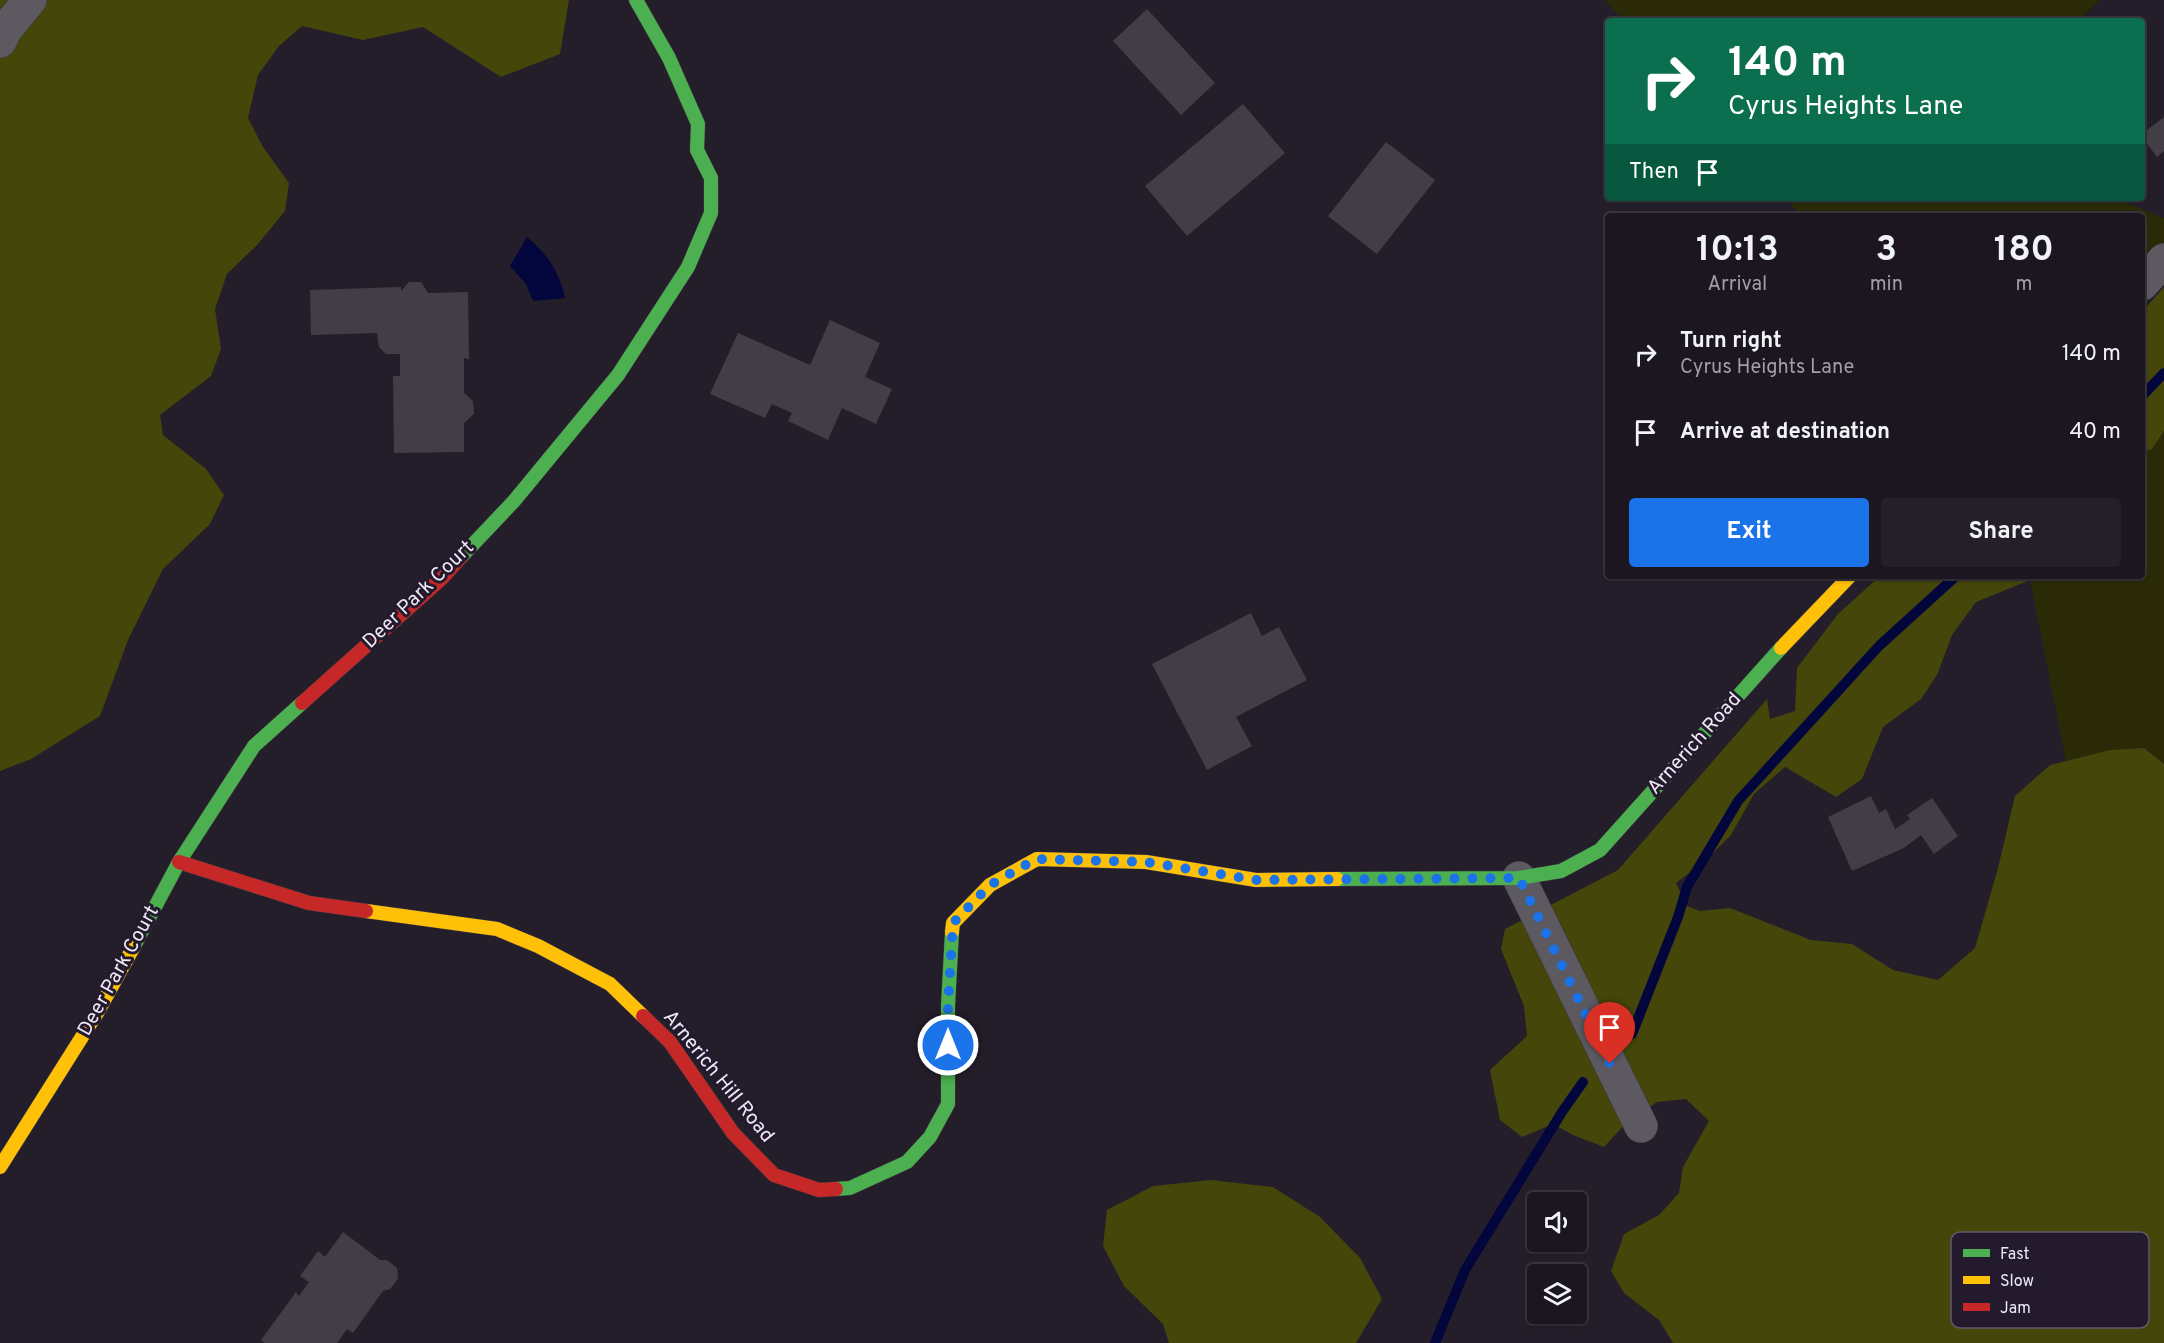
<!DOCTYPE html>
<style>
:root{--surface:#1b1620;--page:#241f29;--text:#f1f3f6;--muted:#a09fa5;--line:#39353e;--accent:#1a73e8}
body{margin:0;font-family:Overpass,sans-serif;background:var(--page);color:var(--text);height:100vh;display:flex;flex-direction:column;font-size:22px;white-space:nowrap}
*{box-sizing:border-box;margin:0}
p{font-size:20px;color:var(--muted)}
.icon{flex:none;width:33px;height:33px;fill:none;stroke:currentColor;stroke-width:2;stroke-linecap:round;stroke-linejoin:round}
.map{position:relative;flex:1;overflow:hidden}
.drawer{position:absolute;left:1605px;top:213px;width:540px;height:366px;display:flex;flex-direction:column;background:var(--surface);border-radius:6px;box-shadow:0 2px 4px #0004,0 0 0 2px var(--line)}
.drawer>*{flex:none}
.top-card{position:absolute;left:1605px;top:18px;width:540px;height:183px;border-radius:6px;box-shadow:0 2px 4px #0004,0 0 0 2px var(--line);background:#0b6e4f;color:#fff;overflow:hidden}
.fabs{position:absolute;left:1527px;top:1192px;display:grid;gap:12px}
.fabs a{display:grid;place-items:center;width:60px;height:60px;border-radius:6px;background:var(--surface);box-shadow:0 2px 4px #0004,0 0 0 2px var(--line);font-size:30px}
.pin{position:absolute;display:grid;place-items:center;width:51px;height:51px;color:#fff;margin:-62px -26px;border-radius:50% 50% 50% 0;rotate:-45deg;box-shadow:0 0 6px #0007}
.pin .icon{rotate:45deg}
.me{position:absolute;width:66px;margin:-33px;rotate:0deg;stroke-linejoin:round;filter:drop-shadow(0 0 4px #0008)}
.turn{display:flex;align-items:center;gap:21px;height:126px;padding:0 24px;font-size:27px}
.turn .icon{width:78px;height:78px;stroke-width:2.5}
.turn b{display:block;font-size:42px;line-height:51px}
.then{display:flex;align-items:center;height:57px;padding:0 24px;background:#0003;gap:12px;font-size:22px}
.eta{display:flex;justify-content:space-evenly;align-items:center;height:102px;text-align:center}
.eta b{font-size:36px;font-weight:700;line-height:42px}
.primary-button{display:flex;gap:12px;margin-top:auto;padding:12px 24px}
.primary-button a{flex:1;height:69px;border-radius:6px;background:var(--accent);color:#fff;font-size:24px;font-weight:700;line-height:69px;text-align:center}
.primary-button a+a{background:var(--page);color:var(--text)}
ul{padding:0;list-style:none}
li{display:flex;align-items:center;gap:18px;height:78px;padding:0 24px}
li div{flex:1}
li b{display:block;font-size:22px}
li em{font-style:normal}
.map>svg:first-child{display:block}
.green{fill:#2a2b06}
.forest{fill:#45460a}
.water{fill:#03063c}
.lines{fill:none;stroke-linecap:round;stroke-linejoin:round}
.stream{stroke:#03063c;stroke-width:10}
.building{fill:#433d46}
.street-casing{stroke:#3e3943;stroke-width:34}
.fast-casing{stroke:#3e3943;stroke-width:15}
.slow-casing{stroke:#3e3943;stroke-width:15}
.jam-casing{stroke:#3e3943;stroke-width:15}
.street{stroke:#5d5961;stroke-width:33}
.fast{stroke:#4caf50;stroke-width:14}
.slow{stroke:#ffc107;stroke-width:14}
.jam{stroke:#c62828;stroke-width:14}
.route{stroke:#1a73e8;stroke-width:10;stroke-dasharray:0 18}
.labels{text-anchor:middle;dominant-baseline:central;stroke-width:6;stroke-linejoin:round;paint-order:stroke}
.street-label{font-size:20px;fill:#eee8f5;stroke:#231a2e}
.key{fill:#231a2e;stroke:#60586a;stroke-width:1.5}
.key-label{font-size:16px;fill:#eee8f5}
</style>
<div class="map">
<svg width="2164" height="1343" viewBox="0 0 2164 1343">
<rect width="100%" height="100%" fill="#241e2a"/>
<g class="green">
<path d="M1605 0H2100L2078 21H1624Z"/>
<path d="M1785 198H2114L2164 218V260L2142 284V216H1801Z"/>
<path d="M2164 431V764L2144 748 2110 750 2066 761 2030 580 2040 576H2142V453L2152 449Z"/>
</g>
<g class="forest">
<path d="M0 0H569L560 54 501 77 423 27 363 40 302 26 279 46 258 75 248 118 263 147 289 183 285 211 258 244 227 274 215 309 221 349 211 376 160 415 163 435 206 469 224 495 210 524 163 569 128 640 100 716 31 759 0 771Z"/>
<path d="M2164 287V431L2152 449 2142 453V312Z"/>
<path d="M1880 576H2040L1976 602 1952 635 1937 675 1921 699 1883 727 1862 779 1836 797 1785 767 1754 794 1731 835 1706 860 1676 883 1687 906 1700 911 1730 908 1811 940 1852 944 1893 970 1938 980 1975 948 1998 868 2015 796 2050 765 2110 750 2144 748 2164 764V1343H1673L1659 1320 1624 1293 1611 1271 1624 1234 1659 1215 1679 1193 1683 1167 1709 1121 1686 1099 1657 1102 1626 1123 1604 1147 1573 1135 1553 1124 1522 1137 1500 1120 1490 1070 1527 1036 1524 1006 1501 949 1505 929 1618 870 1767 699 1770 719 1795 711 1797 668 1838 614Z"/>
<path d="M1211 1180 1273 1187 1320 1217 1360 1258 1382 1299 1356 1343H1169L1163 1324 1124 1286 1103 1246 1107 1210 1153 1186Z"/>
</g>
<path class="water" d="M527 237C548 255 559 271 565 298L533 301 526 284 510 266Z"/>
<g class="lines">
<g class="stream">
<path d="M2142 396 2164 373"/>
<path d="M1632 1034 1678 917 1687 887 1738 801 1879 646 1956 576"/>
<path d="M1435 1343 1465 1270 1562 1112 1583 1082"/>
</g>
</g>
<g class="building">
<path d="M1147 9 1215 83 1181 115 1113 41Z"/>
<path d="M1243 104 1285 153 1187 236 1145 186Z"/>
<path d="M2164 117V151L2157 157 2142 137V134Z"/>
<path d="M1386 142 1435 180 1377 254 1328 216Z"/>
<path d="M409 282H421L428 293 468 292 469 359 464 358V393L473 401 474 414 464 423V452L394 453 393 376H400V354H386L379 347 377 333 311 335 310 290 401 287V291Z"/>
<path d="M830 320 880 343 865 377 892 389 876 424 842 408 828 440 788 421 792 413 772 404 765 418 710 394 738 333 810 365Z"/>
<path d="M1251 613 1262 636 1279 627 1307 680 1236 717 1252 746 1207 770 1152 664Z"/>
<path d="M1871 796 1879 813 1886 809 1895 829 1910 819 1907 815 1932 798 1958 836 1934 854 1921 835 1904 848 1852 871 1828 817Z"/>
<path d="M343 1232 380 1260H387L397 1268 398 1279 390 1289 383 1291 353 1333 347 1329 337 1343H265L261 1340 296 1292 299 1296 309 1282 300 1276 318 1251 325 1257Z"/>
</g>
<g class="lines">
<defs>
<g id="street">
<path d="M0 41 6 29 30 0"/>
<path d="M2142 284 2164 260"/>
<path d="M1519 878 1641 1126"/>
</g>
<g id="fast">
<path d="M461 557 514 501 618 375 688 267 711 213V178L697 150 698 124 669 58 636 0"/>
<path d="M1337 879 1519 878 1561 871 1600 850 1781 648"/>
<path d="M133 948 179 862 254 746 302 703"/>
<path d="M836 1189 850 1188 907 1162 930 1137 948 1104V1006L952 932"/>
</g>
<g id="slow">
<path d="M1781 648 1850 576"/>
<path d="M366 911 497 929 538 946 610 984 643 1016"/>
<path d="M952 932 953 923 990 885 1037 859 1146 862 1256 880 1337 879"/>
<path d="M0 1167 97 1013 133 948"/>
</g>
<g id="jam">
<path d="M302 703 442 578 461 557"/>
<path d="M179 862 309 903 366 911"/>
<path d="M643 1016 670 1042 733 1133 774 1175 819 1190 836 1189"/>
</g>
</defs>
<use href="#street" class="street-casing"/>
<use href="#fast" class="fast-casing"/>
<use href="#slow" class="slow-casing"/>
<use href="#jam" class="jam-casing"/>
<use href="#street" class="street"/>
<use href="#fast" class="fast"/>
<use href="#slow" class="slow"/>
<use href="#jam" class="jam"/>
</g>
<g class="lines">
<path class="route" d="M948 1045V1006L953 923 990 885 1036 859 1146 862 1256 880 1519 878 1610 1064"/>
</g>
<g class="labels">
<g class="street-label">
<text transform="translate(419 595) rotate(-44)">Deer Park Court</text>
<text transform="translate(1695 744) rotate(-48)">Arnerich Road</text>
<text transform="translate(119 971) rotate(-61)">Deer Park Court</text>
<text transform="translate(718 1077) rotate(51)">Arnerich Hill Road</text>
</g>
</g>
<rect x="1951" y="1232" width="198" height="96" rx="9" class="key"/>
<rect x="1963" y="1249" width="27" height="8" fill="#4caf50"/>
<rect x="1963" y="1276" width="27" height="8" fill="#ffc107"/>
<rect x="1963" y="1303" width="27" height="8" fill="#c62828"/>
<g class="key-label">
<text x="2000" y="1259">Fast</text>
<text x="2000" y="1286">Slow</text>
<text x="2000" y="1313">Jam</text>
</g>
</svg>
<div class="fabs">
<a><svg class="icon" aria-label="sound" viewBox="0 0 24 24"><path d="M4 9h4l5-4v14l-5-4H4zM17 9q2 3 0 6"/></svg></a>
<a><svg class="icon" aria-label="layers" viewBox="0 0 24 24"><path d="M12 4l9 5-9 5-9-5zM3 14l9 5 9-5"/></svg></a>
</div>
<div class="pin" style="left:1610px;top:1064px;background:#d93025"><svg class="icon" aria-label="arrive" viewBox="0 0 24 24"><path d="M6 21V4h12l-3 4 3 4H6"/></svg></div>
<svg class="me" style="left:948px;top:1045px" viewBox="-20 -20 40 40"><circle r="17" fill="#1a73e8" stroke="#fff" stroke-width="3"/><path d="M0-11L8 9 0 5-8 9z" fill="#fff"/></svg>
<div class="top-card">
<div class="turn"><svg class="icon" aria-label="right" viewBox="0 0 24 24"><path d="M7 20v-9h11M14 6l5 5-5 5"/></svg><div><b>140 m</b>Cyrus Heights Lane</div></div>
<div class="then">Then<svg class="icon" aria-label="arrive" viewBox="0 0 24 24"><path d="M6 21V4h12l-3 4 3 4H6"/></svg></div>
</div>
<section class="drawer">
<div class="eta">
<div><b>10:13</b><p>Arrival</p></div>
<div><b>3</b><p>min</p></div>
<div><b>180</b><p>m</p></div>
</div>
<ul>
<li><svg class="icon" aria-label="right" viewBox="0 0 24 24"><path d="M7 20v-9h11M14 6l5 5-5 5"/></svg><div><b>Turn right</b><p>Cyrus Heights Lane</p></div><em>140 m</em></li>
<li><svg class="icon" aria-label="arrive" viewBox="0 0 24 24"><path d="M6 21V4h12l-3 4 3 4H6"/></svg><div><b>Arrive at destination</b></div><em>40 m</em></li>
</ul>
<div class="primary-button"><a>Exit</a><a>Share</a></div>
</section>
</div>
